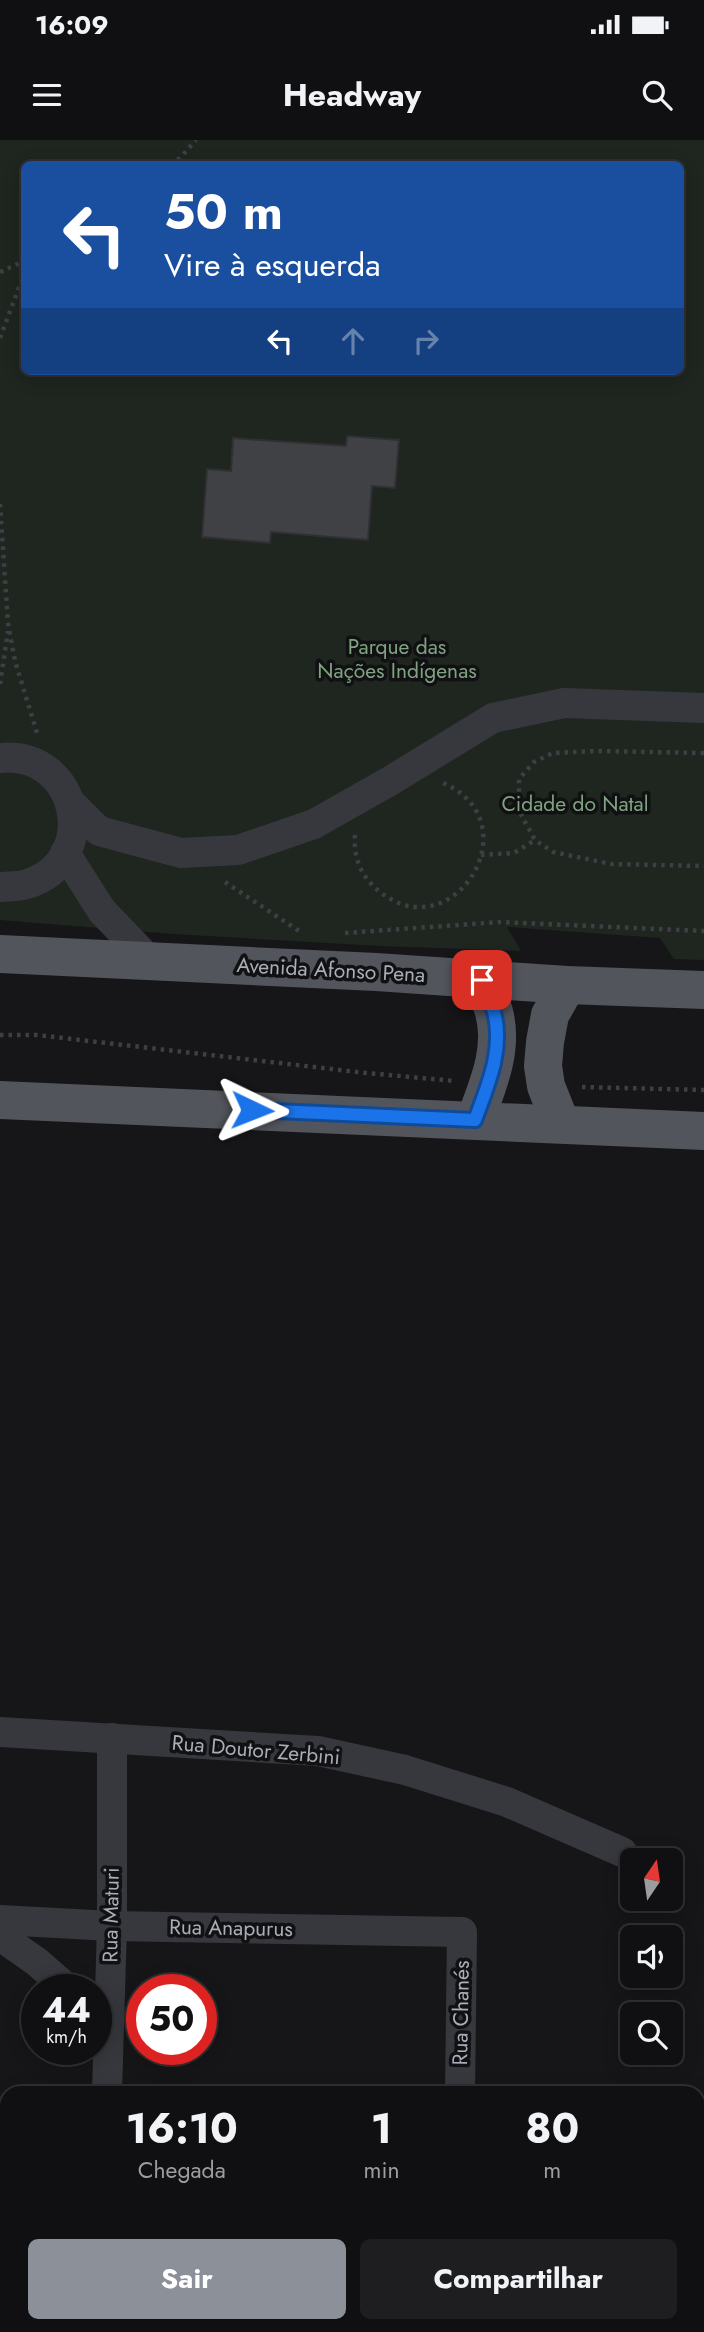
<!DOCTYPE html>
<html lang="pt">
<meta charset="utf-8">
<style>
:root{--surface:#101012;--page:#1e1e20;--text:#f1f3f6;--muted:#9c9d9f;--line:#303032;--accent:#8c9099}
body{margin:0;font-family:Jost,sans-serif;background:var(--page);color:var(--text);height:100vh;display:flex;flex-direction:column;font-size:26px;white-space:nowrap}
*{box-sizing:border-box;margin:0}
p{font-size:23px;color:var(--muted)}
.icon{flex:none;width:38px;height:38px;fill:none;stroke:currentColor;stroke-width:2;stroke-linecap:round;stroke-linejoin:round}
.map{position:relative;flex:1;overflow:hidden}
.sheet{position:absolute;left:0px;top:1946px;width:705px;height:247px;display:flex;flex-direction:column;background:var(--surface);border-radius:21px 21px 0 0;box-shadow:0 4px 18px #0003,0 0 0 2px var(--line)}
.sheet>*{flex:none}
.banner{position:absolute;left:21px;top:21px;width:663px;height:214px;border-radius:10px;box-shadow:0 4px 18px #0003,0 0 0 2px var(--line);background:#1a4fa0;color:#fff;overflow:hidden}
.needle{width:46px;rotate:13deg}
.controls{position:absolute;left:620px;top:1708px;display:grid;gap:14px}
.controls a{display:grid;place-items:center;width:63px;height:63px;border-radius:10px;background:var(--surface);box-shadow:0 4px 18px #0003,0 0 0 2px var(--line);font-size:35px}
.speed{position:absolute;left:21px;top:1834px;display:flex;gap:14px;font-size:35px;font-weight:700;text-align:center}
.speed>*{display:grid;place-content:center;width:91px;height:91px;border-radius:50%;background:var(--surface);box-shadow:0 4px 18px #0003,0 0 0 2px var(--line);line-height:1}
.speed small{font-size:18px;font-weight:400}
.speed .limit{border:10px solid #d22;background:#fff;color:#111}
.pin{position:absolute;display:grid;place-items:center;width:60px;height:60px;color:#fff;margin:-30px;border-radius:14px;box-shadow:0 4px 10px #0006}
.me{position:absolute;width:77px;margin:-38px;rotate:92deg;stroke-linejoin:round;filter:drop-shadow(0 0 5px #0008)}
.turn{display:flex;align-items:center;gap:24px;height:147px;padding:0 28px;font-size:32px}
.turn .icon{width:91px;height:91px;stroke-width:2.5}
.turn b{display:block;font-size:49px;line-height:60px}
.lanes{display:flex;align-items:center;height:66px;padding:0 28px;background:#0003;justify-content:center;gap:35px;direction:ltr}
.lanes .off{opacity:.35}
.eta{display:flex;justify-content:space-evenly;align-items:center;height:119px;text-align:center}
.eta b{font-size:42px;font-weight:700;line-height:49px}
.action{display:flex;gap:14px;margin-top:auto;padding:14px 28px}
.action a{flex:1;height:80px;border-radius:10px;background:var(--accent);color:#fff;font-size:28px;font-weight:700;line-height:80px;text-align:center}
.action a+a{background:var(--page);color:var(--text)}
.status{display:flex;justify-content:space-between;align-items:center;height:49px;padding:0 35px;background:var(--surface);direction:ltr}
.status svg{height:19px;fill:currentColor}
header{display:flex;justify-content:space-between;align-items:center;height:91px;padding:0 28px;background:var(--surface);font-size:32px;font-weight:700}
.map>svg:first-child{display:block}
.green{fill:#1e261f;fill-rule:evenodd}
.building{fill:#404145;stroke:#303034;stroke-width:2}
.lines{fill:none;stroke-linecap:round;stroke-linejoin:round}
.path{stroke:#3d3f44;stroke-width:4.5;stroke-dasharray:3.5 5;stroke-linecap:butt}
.minor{stroke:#37383d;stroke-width:30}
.major{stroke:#53555c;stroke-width:38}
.route-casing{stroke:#114b97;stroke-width:18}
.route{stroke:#1a73e8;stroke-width:12}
.labels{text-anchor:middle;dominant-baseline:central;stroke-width:7;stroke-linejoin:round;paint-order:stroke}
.park-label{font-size:21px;fill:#7fa381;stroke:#111113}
.street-label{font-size:21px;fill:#a8adb8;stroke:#111113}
</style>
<div class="status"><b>16:09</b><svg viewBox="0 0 49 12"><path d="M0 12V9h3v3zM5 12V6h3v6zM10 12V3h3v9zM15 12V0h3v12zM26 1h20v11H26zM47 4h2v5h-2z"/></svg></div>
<header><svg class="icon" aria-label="menu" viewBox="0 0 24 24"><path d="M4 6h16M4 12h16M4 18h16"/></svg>Headway<svg class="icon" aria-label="search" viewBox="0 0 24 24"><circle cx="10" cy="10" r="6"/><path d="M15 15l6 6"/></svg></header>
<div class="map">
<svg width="704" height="2192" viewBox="0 0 704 2192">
<rect width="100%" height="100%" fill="#161618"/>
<path class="green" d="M0 0H704V820L674 819 660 798 507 787 521 811 379 806 173 794 0 780ZM24 24H681V231H24Z"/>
<path class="building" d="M347 296 399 300 395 348 372 346 368 400 271 392 270 403 202 397 207 329 231 331 233 298 346 306Z"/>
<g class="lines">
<g class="path">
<path d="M170 24 180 18 196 0"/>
<path d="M0 132 24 121"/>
<path d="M0 198 24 134"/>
<path d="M0 364 8 483 15 521 37 593"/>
<path d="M0 544 8 491"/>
<path d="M704 613 597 611 553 613 534 622 519 639V671L535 700 553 712 611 724 704 726"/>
<path d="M355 695C353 717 361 737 379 751 453 812 534 682 443 643"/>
<path d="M481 715 514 713 535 700"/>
<path d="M225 742 302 793"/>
<path d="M345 793 500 782 704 791"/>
<path d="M0 895H37L366 933 455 941"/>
<path d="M582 947 704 950"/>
</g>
<g class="minor">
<path d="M0 618C79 610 102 721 27 744 19 747 8 746 0 747"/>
<path d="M71 663 99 691 181 713 238 710 314 684 390 641 493 578 564 563 704 568"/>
<path d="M65 713 102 771 149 820"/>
<path d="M0 1592 318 1611 405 1630 507 1662 622 1712"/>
<path d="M0 1780 112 1786 462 1792 460 1953"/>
<path d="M0 1796 37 1822 69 1850"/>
<path d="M107 1953 112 1786V1598"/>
<path d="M98 2192V2186"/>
<path d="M456 2192V2186"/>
</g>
<g class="major">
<path d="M0 814 376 832 567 845 704 850"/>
<path d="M0 960 704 991"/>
<path d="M475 980C488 945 504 909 494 872 491 861 486 851 482 840"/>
<path d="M561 984 546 946 543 926 545 902 550 875 567 845"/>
</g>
</g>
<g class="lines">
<defs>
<path id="route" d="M252 970 475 980C488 945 504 909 494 872 491 861 486 850 482 840"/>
</defs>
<use href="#route" class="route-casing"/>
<use href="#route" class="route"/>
</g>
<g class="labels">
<g class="park-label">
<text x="397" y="507">Parque das<tspan x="397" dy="24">Nações Indígenas</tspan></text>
<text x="575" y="664">Cidade do Natal</text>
</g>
<g class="street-label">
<text transform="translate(331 830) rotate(3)">Avenida Afonso Pena</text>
<text transform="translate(256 1610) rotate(5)">Rua Doutor Zerbini</text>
<text transform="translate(111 1775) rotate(-89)">Rua Maturi</text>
<text transform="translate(231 1788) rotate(1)">Rua Anapurus</text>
<text transform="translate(461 1873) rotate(-89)">Rua Chanés</text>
</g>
</g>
</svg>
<div class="controls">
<a><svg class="needle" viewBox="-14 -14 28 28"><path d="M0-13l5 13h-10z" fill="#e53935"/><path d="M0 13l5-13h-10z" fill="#9c9d9f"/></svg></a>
<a><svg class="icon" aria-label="sound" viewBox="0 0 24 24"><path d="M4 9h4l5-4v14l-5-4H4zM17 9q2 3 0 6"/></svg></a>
<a><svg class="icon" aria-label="search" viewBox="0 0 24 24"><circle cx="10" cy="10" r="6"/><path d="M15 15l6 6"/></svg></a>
</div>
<div class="speed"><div>44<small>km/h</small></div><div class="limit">50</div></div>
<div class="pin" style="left:482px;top:840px;background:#d93025"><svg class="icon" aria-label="arrive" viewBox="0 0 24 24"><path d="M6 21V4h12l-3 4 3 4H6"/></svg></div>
<svg class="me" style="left:252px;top:970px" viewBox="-20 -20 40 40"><path d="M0-17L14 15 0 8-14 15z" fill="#1a73e8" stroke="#fff" stroke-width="4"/></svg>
<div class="banner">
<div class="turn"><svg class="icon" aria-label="left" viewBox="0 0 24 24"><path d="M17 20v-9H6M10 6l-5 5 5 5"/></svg><div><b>50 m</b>Vire à esquerda</div></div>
<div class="lanes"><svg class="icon" aria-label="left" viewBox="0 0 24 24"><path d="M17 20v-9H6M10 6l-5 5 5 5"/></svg><svg class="icon off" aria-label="ahead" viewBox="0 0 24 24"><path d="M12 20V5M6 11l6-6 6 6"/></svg><svg class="icon off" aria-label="right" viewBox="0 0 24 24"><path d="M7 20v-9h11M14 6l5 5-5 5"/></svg></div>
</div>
<section class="sheet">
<div class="eta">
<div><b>16:10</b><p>Chegada</p></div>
<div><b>1</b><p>min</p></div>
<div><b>80</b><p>m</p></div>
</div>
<div class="action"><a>Sair</a><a>Compartilhar</a></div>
</section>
</div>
